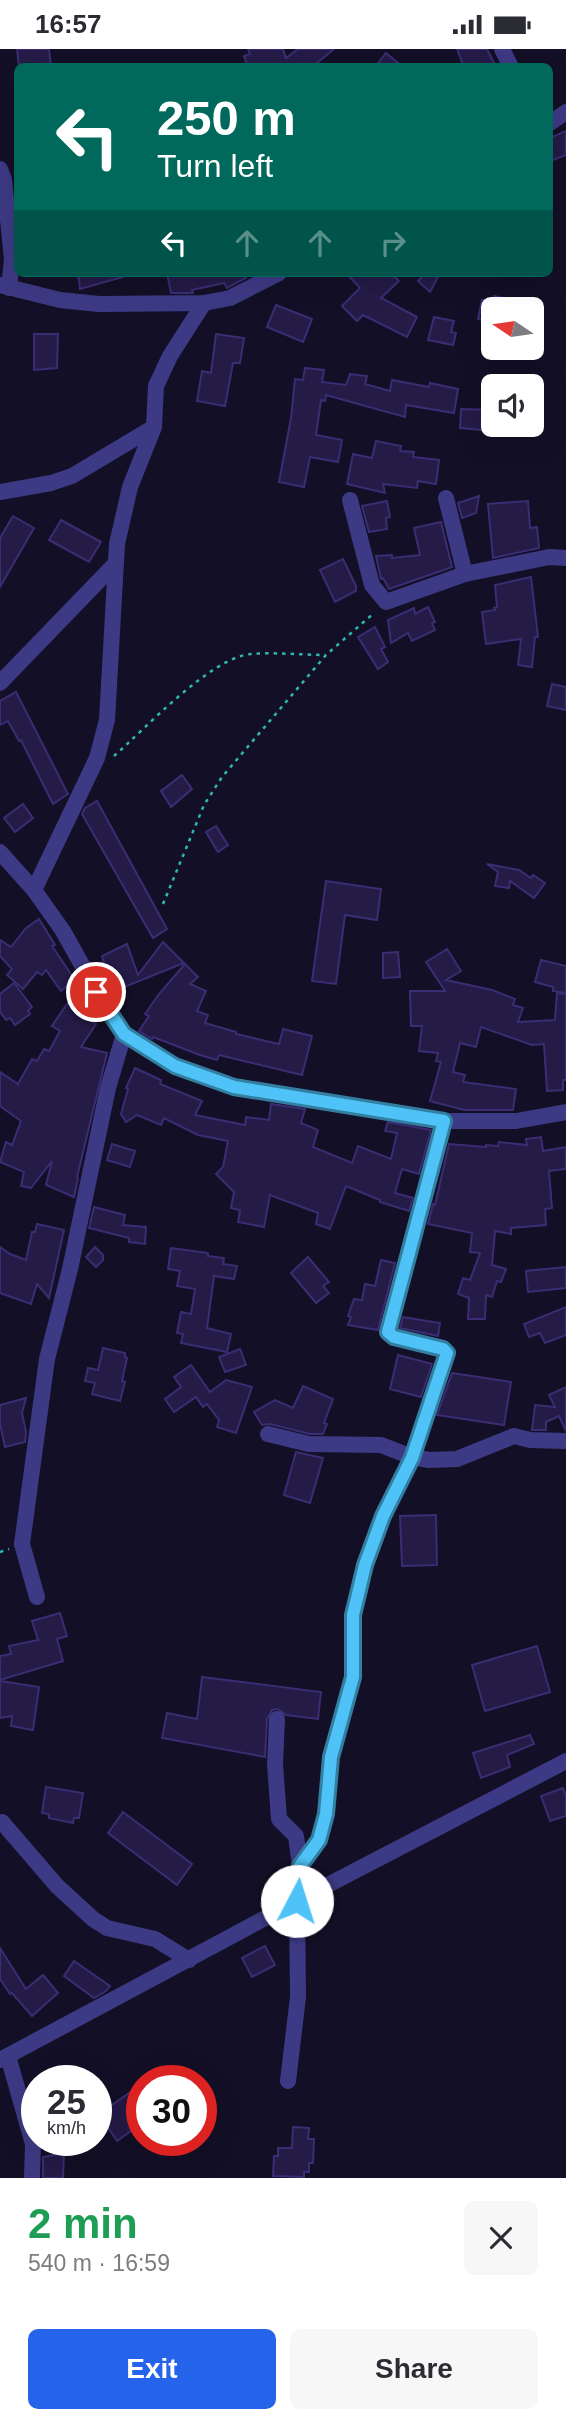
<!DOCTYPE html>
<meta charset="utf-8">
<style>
:root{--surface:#fff;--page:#f7f7f7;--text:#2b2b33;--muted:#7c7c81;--accent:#2563eb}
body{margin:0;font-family:Helvetica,sans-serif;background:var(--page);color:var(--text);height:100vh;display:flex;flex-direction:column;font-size:26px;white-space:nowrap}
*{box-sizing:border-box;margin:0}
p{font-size:23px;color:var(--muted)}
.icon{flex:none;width:38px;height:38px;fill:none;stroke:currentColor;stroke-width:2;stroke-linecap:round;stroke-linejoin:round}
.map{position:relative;height:2129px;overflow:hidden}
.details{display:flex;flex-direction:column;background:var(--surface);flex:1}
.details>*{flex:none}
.banner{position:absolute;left:14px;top:14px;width:539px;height:214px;border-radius:10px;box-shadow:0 7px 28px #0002;background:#00695c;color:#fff;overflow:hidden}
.needle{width:46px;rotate:283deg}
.buttons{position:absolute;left:481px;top:248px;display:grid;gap:14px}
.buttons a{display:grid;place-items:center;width:63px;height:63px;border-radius:10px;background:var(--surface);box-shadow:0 7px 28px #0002;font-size:35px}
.speed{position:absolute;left:21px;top:2016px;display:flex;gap:14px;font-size:35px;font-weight:700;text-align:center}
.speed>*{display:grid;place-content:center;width:91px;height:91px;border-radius:50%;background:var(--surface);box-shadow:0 7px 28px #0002;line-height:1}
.speed small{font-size:18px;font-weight:400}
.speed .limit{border:10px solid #d22;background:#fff;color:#111}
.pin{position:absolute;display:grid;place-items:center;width:60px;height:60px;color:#fff;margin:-30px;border:4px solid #fff;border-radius:50%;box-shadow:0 2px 7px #0007}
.me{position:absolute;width:77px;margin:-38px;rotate:5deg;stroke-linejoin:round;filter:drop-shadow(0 0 5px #0008)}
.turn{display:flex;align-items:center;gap:24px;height:147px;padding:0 28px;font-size:32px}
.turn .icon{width:91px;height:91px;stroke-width:2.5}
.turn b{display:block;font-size:49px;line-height:60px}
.lanes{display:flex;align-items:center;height:66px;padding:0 28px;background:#0003;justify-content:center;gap:35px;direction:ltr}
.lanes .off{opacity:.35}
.round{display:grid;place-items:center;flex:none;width:74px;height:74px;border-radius:10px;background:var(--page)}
.overview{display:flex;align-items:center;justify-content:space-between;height:119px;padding:0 28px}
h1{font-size:42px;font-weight:800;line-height:52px;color:#1e9e55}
.primary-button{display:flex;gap:14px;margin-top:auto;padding:14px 28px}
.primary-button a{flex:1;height:80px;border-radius:10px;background:var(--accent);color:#fff;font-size:28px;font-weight:800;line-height:80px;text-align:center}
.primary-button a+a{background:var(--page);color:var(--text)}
.status{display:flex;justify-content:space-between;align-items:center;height:49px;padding:0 35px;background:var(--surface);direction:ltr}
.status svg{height:19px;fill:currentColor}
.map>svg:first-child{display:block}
.building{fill:#241b47;stroke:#3b2d73;stroke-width:2}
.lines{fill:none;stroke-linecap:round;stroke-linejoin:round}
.path{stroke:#2fb8b0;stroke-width:2.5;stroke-dasharray:3.5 5;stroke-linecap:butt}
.street{stroke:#3d3a85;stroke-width:16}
.route-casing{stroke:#337fa1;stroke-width:18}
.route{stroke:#4fc3f7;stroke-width:12}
</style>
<div class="status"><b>16:57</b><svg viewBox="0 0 49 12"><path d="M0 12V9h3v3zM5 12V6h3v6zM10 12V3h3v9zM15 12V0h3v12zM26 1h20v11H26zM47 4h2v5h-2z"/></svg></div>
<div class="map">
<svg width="566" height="2129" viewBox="0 0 566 2129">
<rect width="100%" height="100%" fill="#130f26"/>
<g class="building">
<path d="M17 0H49L51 18H19Z"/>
<path d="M248 0H283L286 9 298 0H334L312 18H248L244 7 250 5Z"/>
<path d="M457 0H487L496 18H464Z"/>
<path d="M386 4 403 18H375Z"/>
<path d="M566 82V106L550 112V89Z"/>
<path d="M78 224H123V228L80 240Z"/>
<path d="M167 224H246V229L227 239 224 234 192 241 193 244H171Z"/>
<path d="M346 224H391L399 232 381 249 417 268 407 288 363 266 357 272 342 257 360 239Z"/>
<path d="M426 224H440L430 243 418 232Z"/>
<path d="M494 247 534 255 533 261H494V274L478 270 482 251 492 253Z"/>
<path d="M276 256 312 270 303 293 267 278Z"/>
<path d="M434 268 454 272 451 283 456 284 453 296 428 291Z"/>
<path d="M34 285H58L57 319 34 321Z"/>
<path d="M216 285 244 289 240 314H233L225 357 197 352 202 322 211 324Z"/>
<path d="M305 319 324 321 322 333 346 336 350 325 367 327 365 335 390 342 392 331 429 338 430 334 458 340 454 364 406 356 405 368 326 346 325 352 321 351 316 386 342 391 338 413 310 408 304 438 279 433 291 369 295 330 303 331Z"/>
<path d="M461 360 494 361V382L460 379Z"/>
<path d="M376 392 401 397 400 402 414 403 413 408 439 411 436 435 418 432 417 439 383 435 385 444 347 435 353 405 372 409Z"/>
<path d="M479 447 476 464 462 469 458 454Z"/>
<path d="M387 452 390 468 386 469 387 480 369 483 362 457Z"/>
<path d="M528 452 530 479 537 478 539 499 493 509 488 455Z"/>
<path d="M13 467 34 479 0 538V489Z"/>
<path d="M61 471 101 493 89 513 49 491Z"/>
<path d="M441 473 452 518 389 540 383 529 381 530 376 507 392 506V509L420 506 414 479Z"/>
<path d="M343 510 356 537V542L335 553 320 521Z"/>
<path d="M531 528 538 588H535L532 618 518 616 521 590 486 595 482 563 495 561 494 559 497 558 495 536Z"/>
<path d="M428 558 435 573 432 574 435 581 412 592 408 584 391 594 388 571 414 559 415 565Z"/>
<path d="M375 578 385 598 381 600 388 613 378 620 358 588Z"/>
<path d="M552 635 566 638V661L547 657Z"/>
<path d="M16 643 68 745 53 755 21 691 19 692 8 672 0 676V652Z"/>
<path d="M182 726 192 740 171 758 161 742Z"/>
<path d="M97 752 167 880 153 889 82 765 85 759Z"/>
<path d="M23 755 33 769 15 783 4 769Z"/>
<path d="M216 777 228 796 218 803 206 783Z"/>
<path d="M487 815 519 821 531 829 533 826 545 834 534 849 510 832 509 839 495 837 498 823Z"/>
<path d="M326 832 381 840 377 871 345 866 336 935 312 932Z"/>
<path d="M39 870 55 896 52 897 75 931 61 942 46 921 42 926 37 923 23 940 7 926 12 920 0 907V891L11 898 26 879Z"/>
<path d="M163 893 184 914 112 943 102 907 127 895 138 926Z"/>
<path d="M447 900 461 922 446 931 492 941 515 950 513 956 523 959 518 973 555 971 557 944 566 945V1031H563V1041L547 1042 544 995 532 996 481 978 476 998 460 994 453 1023 465 1026 463 1033 516 1040 513 1061H464L430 1052 441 1013 436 1012 438 1004 419 1002 422 977H411L410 942H445L426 913Z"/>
<path d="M398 903 400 928 383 929V904Z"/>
<path d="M541 911 566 917V944L553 942V938L535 933Z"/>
<path d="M185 915 198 928 190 935 206 942 197 962 208 966 205 974 236 983V985L279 995 283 980 312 987 302 1026 219 1006 217 1011 200 1006 153 988 152 990 139 982 149 967 145 965 159 945Z"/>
<path d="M14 934 32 958 28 962 30 965 15 976 10 969 6 971 0 963V945Z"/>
<path d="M77 940 84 954 74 960 96 975 81 998 107 1004 77 1128 78 1129 74 1148 46 1136 52 1112 31 1139 21 1137 24 1123 0 1113 6 1093 12 1096 21 1072 0 1057V1023L18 1035 32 1010 37 1012 44 1000 49 1002 60 982 52 977Z"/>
<path d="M135 1019 161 1031 160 1035 202 1052 195 1066 245 1076 246 1068 269 1071 271 1055 305 1060 301 1074 318 1081 313 1098 352 1114 358 1097 391 1110 397 1084 385 1082 388 1073 431 1081 419 1125 402 1120 395 1144 413 1149 409 1162 380 1153V1151L346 1137 330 1180 316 1175 318 1164 270 1146 264 1178 238 1173 240 1161 231 1159 234 1143 216 1125 223 1118 228 1092 198 1086 164 1069 161 1076 137 1066 126 1073 121 1065 128 1040 126 1039Z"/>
<path d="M541 1088 543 1102 566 1098V1120L549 1122 552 1159 545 1160 546 1176 511 1179V1185L495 1182 492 1216 506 1220 501 1233 497 1232 492 1248 486 1246 485 1270H468L469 1249 458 1245 463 1229 470 1231 480 1204 470 1203 472 1184 428 1175 433 1155 435 1156 449 1095 486 1098V1096L498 1097 499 1093 527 1096 526 1090Z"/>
<path d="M112 1095 135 1102 130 1118 107 1111Z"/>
<path d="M94 1158 125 1166 123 1176 146 1178 145 1195 129 1193V1189L89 1179Z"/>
<path d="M37 1175 64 1181 49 1249 37 1235 31 1255 0 1244V1198L10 1205 26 1211 32 1183H35Z"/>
<path d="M95 1198 103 1206V1211L96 1218 86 1208Z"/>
<path d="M171 1199 208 1204V1207L224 1209 223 1215 237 1217 234 1230 214 1227 207 1279 231 1285 227 1303 181 1294 183 1285 177 1284 181 1263 191 1265 195 1240 177 1237 180 1222 168 1220Z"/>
<path d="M308 1208 329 1233 323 1237 329 1244 316 1254 291 1224Z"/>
<path d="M381 1211 395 1214 378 1281 348 1276 351 1268 348 1267 354 1250 362 1251 365 1235 375 1237Z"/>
<path d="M566 1218V1239L528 1243 526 1222Z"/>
<path d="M566 1258V1286L545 1294 540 1284 529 1288 524 1275Z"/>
<path d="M403 1268 440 1274 438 1287 400 1279Z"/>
<path d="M103 1299 125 1304V1308L127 1309 122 1332 125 1333 120 1352 92 1345 95 1334 85 1332 88 1319 98 1321Z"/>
<path d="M240 1300 246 1316 225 1323 219 1308Z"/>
<path d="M398 1306 432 1315 421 1348 390 1340Z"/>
<path d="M191 1316 210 1343 226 1331 252 1338 236 1384 217 1378 219 1371 207 1355 203 1358 196 1348 174 1363 165 1350 181 1338 174 1328Z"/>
<path d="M452 1324 511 1333 504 1376 437 1366Z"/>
<path d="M303 1337 333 1350 324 1374 327 1375 323 1385H310L270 1375 262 1376 254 1363 275 1351 293 1359Z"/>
<path d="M566 1338V1382L559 1367 546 1373V1381H532L535 1356 555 1358 549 1346Z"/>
<path d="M26 1349 22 1364 26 1383 25 1393 5 1398 0 1375V1356Z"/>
<path d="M296 1403 323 1409 310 1454 284 1446Z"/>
<path d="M436 1466 437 1516 402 1517 400 1467Z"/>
<path d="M60 1564 67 1587 57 1590 63 1612 0 1631V1607L11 1605 9 1597 38 1591 32 1572Z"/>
<path d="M537 1597 550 1643 485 1662 472 1616Z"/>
<path d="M202 1628 321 1643 318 1670 286 1666 278 1660 272 1661 267 1670 265 1708 162 1689 167 1664 197 1670Z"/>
<path d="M0 1632 39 1638 33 1681 11 1677 12 1667 0 1669Z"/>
<path d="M530 1686 534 1695 507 1706 510 1718 481 1729 473 1704Z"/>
<path d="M46 1738 83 1744 79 1769H74L73 1774 49 1769V1765L42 1764Z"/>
<path d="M563 1739 566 1747V1767L550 1772 541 1747Z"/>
<path d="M123 1763 192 1815 177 1836 108 1784Z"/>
<path d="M265 1897 275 1916 252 1928 242 1909Z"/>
<path d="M0 1899 26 1940 43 1926 58 1944 32 1967 12 1944 10 1945 0 1930Z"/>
<path d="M74 1912 110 1937 106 1942 94 1949 64 1927Z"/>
<path d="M142 2035V2074L117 2092 99 2065Z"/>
<path d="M293 2078 309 2079 308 2090H314L313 2114H309V2123H304V2128L273 2127 274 2107H278V2099H292Z"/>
<path d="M64 2104 63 2129H43V2108Z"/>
</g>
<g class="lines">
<g class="path">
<path d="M114 707C145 680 211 608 251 605 275 603 301 606 326 606"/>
<path d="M163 855 204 756 222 728 326 606 374 564"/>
<path d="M0 1503 9 1500"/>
</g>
<g class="street">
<path d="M502 0 511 18"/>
<path d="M550 74 566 63"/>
<path d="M0 120 4 131 12 210 9 239"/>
<path d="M0 236 60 251 99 255 204 254 230 249 279 224"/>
<path d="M0 443 51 434 72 427 154 378"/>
<path d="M446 449 465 525"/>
<path d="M350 451 372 536 386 553 465 525 549 508 566 509"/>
<path d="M0 634 116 514"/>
<path d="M0 803 34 841 63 882 97 943 124 985 175 1017 234 1038 444 1072H516L566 1063"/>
<path d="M34 841 97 709 107 671 117 495 130 438 154 378 156 337 170 307 204 254"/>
<path d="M268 1385 309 1395 381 1396 412 1408 429 1411 457 1410 514 1387 530 1391 566 1392"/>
<path d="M37 1548 22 1495 47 1310 70 1220 108 1039 124 985"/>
<path d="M277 1670 275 1715 279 1770 296 1787 300 1817"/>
<path d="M2 1773 57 1837 93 1870 107 1879 155 1890 189 1911"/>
<path d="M8 2007 33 2095 32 2129"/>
<path d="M0 2011 297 1852 566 1712"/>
<path d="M288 2032 298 1948 297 1852 300 1817 319 1791 326 1765 331 1708 353 1628V1566L365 1516 383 1467 412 1408 447 1304 443 1299 394 1288 388 1283 444 1072"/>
</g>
</g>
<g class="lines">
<defs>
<path id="route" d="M96 943 124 985 175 1017 234 1038 444 1072 388 1283 394 1288 443 1300 447 1304 412 1409 383 1467 365 1516 353 1566V1628L331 1708 326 1765 319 1791 300 1817 297 1852"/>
</defs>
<use href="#route" class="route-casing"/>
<use href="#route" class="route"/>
</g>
</svg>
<div class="buttons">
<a><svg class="needle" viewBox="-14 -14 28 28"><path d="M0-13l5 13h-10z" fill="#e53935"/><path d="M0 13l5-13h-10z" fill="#7c7c81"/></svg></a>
<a><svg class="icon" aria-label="sound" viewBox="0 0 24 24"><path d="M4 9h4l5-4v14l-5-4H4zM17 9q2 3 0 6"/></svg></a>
</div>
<div class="speed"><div>25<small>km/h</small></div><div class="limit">30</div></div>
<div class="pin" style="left:96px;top:943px;background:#d93025"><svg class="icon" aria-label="arrive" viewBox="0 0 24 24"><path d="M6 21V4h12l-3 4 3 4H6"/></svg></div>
<svg class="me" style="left:297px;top:1852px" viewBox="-20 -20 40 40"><circle r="19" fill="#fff"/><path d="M0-13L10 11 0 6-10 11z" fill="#4fc3f7"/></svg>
<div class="banner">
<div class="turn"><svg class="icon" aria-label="left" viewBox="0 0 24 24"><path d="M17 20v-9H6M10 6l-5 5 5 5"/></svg><div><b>250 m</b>Turn left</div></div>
<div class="lanes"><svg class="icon" aria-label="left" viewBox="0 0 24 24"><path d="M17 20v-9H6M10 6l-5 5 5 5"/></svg><svg class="icon off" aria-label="ahead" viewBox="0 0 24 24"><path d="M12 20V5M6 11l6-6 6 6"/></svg><svg class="icon off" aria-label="ahead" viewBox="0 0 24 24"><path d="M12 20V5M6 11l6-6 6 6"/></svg><svg class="icon off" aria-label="right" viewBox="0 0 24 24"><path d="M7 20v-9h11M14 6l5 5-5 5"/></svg></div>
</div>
</div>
<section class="details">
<div class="overview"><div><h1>2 min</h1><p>540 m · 16:59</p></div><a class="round"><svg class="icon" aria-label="close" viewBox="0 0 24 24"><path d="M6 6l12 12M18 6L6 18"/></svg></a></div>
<div class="primary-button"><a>Exit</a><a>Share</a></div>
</section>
